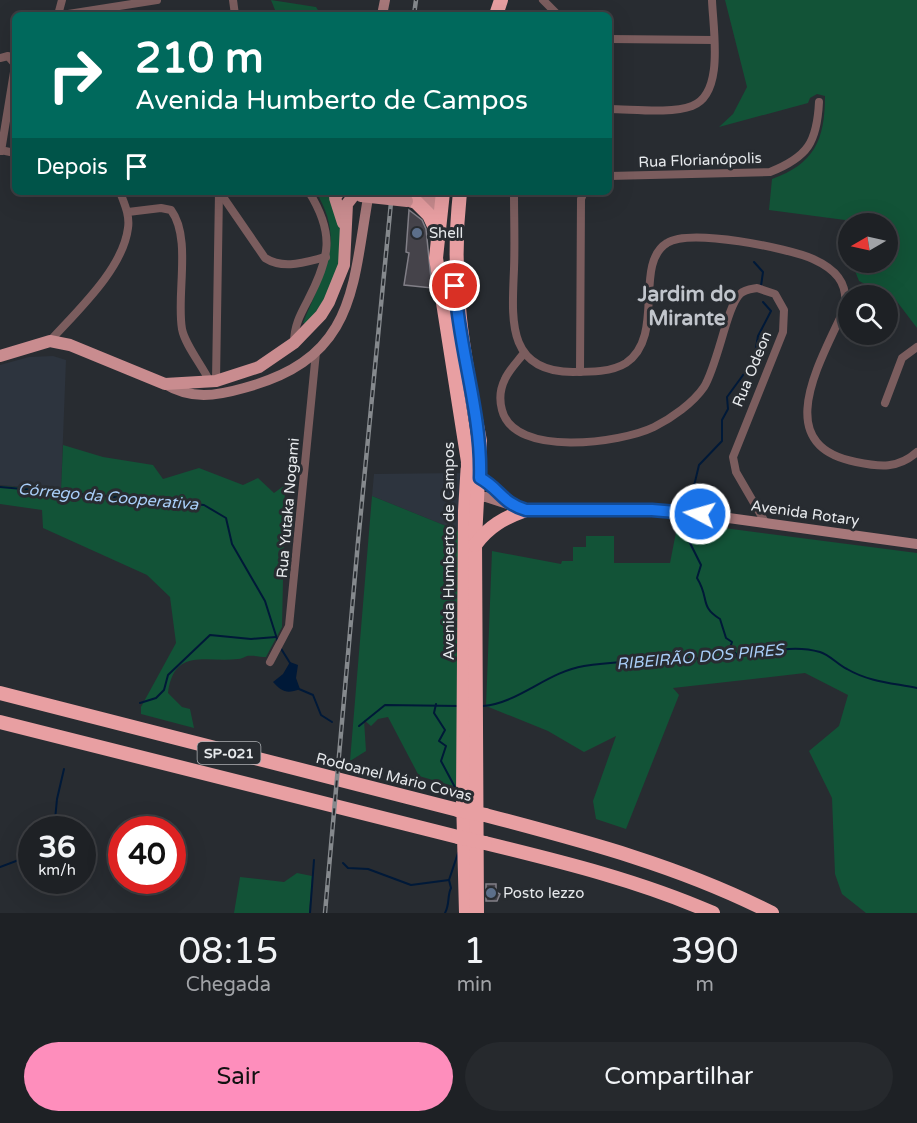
<!DOCTYPE html>
<html lang="pt">
<meta charset="utf-8">
<style>
:root{--surface:#1e2125;--page:#26292d;--text:#f1f3f6;--muted:#a1a3a7;--line:#3c3e42;--accent:#fe8ebc}
body{margin:0;font-family:"Varela Round",sans-serif;background:var(--page);color:var(--text);height:100vh;display:flex;flex-direction:column;font-size:22px;white-space:nowrap}
*{box-sizing:border-box;margin:0}
p{font-size:20px;color:var(--muted)}
.icon{flex:none;width:33px;height:33px;fill:none;stroke:currentColor;stroke-width:2;stroke-linecap:round;stroke-linejoin:round}
.map{position:relative;height:913px;overflow:hidden}
.side{display:flex;flex-direction:column;background:var(--surface);flex:1}
.side>*{flex:none}
.hud{position:absolute;left:12px;top:12px;width:600px;height:183px;border-radius:9px;box-shadow:0 6px 24px #0002,0 0 0 2px var(--line);background:#00695c;color:#fff;overflow:hidden}
.needle{width:39px;rotate:261deg}
.fabs{position:absolute;left:838px;top:213px;display:grid;gap:12px}
.fabs a{display:grid;place-items:center;width:60px;height:60px;border-radius:50%;background:var(--surface);box-shadow:0 6px 24px #0002,0 0 0 2px var(--line);font-size:30px}
.speed{position:absolute;left:18px;top:816px;display:flex;gap:12px;font-size:30px;font-weight:700;text-align:center}
.speed>*{display:grid;place-content:center;width:78px;height:78px;border-radius:50%;background:var(--surface);box-shadow:0 6px 24px #0002,0 0 0 2px var(--line);line-height:1}
.speed small{font-size:15px;font-weight:400}
.speed .limit{border:9px solid #d22;background:#fff;color:#111}
.pin{position:absolute;display:grid;place-items:center;width:51px;height:51px;color:#fff;margin:-26px;border:3px solid #fff;border-radius:50%;box-shadow:0 2px 6px #0007}
.me{position:absolute;width:66px;margin:-33px;rotate:276deg;stroke-linejoin:round;filter:drop-shadow(0 0 4px #0008)}
.turn{display:flex;align-items:center;gap:21px;height:126px;padding:0 24px;font-size:27px}
.turn .icon{width:78px;height:78px;stroke-width:2.5}
.turn b{display:block;font-size:42px;line-height:51px}
.then{display:flex;align-items:center;height:57px;padding:0 24px;background:#0003;gap:12px;font-size:22px}
.eta{display:flex;justify-content:space-evenly;align-items:center;height:102px;text-align:center}
.eta b{font-size:36px;font-weight:600;line-height:42px}
.button{display:flex;gap:12px;margin-top:auto;padding:12px 24px}
.button a{flex:1;height:69px;border-radius:36px;background:var(--accent);color:#111;font-size:24px;font-weight:600;line-height:69px;text-align:center}
.button a+a{background:var(--page);color:var(--text)}
.map>svg:first-child{display:block}
.built{fill:#2d343e}
.green{fill:#125337}
.water{fill:#001938}
.lines{fill:none;stroke-linecap:round;stroke-linejoin:round}
.stream{stroke:#001938;stroke-width:2}
.building{fill:#45434a;stroke:#817f87;stroke-width:1.5}
.street{stroke:#7b5d5e;stroke-width:8}
.secondary{stroke:#a7787a;stroke-width:10}
.primary{stroke:#c98c8f;stroke-width:12}
.highway{stroke:#e89fa2;stroke-width:14}
.rail-casing{stroke:#85898d;stroke-width:4.5}
.rail{stroke:#282c31;stroke-width:2;stroke-dasharray:7;stroke-linecap:butt}
.primary-bridge{stroke:#c98c8f;stroke-width:12}
.highway-bridge{stroke:#e89fa2;stroke-width:14}
.route-casing{stroke:#114b97;stroke-width:15}
.route{stroke:#1a73e8;stroke-width:10}
.service-dot{fill:#5c6f8a;stroke:#282c31;stroke-width:2}
.labels{text-anchor:middle;dominant-baseline:central;stroke-width:6;stroke-linejoin:round;paint-order:stroke}
.shield{fill:#282c31;stroke:#adb0b4;stroke-width:1.5}
.shield-label{font-size:14px;font-weight:bold;fill:#e6e9ec}
.street-label{font-size:15px;fill:#e6e9ec;stroke:#282c31}
.poi-label{font-size:15px;fill:#e6e9ec;stroke:#282c31;text-anchor:start}
.water-label{font-size:16px;font-style:italic;fill:#a9cef8;stroke:#282c31}
.district-label{font-size:21px;font-weight:bold;fill:#c1c5cc;stroke:#282c31}
</style>
<div class="map">
<svg width="917" height="913" viewBox="0 0 917 913">
<rect width="100%" height="100%" fill="#282c31"/>
<g class="built">
<path d="M53 356 66 360 61 490 0 485V365L29 357Z"/>
<path d="M463 473 461 532 372 496 374 474Z"/>
</g>
<g class="green">
<path d="M271 0 316 7 321 15H277Z"/>
<path d="M725 0H917V328L895 299 859 281 852 263 888 262V224H849V256L845 248V220L769 210 772 179C814 164 825 140 825 96L817 94 810 98 808 103 719 127 733 114 747 87Z"/>
<path d="M316 192H330C334 207 341 223 343 238 346 271 326 297 308 323H303C322 275 347 243 316 192Z"/>
<path d="M63 445 103 457 153 465 163 479 199 468 243 485 258 478 274 493 285 485 282 627 266 657C260 657 252 655 247 656 244 657 241 659 238 659 206 663 174 647 168 693L182 707 190 709 194 728 141 714V707L176 643 170 597 147 575 43 528 42 510 0 504V486L61 490Z"/>
<path d="M372 496 461 532 460 788 419 776 388 717 378 719 371 726 364 720 366 751 350 761Z"/>
<path d="M678 522 917 553V913H866L842 894 835 874 832 798 809 751 839 726 848 695 805 673 673 688 679 695 626 829 596 819 593 801 616 736 584 752 548 731 486 706 492 551 561 564 562 561H573V547H586V536H614V563H670Z"/>
<path d="M297 873 312 876 309 913H234L240 877 284 882Z"/>
</g>
<path class="water" d="M290 662 298 665 296 678 300 689C287 694 282 692 273 682L283 674Z"/>
<g class="lines">
<g class="stream">
<path d="M754 262 763 272 761 286"/>
<path d="M0 487 204 505 226 518 232 544 265 601 278 642"/>
<path d="M685 503 694 486 699 465 722 441V420L728 409 727 397 754 360 758 336 771 311 763 302"/>
<path d="M688 520 689 541 701 565 697 578C710 599 699 606 720 619L726 638 732 642 730 648 737 655"/>
<path d="M280 647 290 663"/>
<path d="M299 689 313 695 321 715 332 722"/>
<path d="M140 703 156 698 164 690 168 675 210 635 251 639 276 637"/>
<path d="M436 704 434 713 445 730 439 741 446 746 441 761 457 791"/>
<path d="M483 706C519 703 547 672 584 666 633 659 681 660 730 657 760 655 789 643 820 652 830 655 838 665 847 669 869 682 893 683 917 688"/>
<path d="M359 726 385 705 459 706"/>
<path d="M54 830 57 799 64 769"/>
<path d="M343 863 348 868 368 869 411 885 449 880"/>
<path d="M0 867 32 855"/>
<path d="M310 913 314 860"/>
<path d="M445 913C450 904 447 896 451 888L449 880 458 853"/>
</g>
</g>
<g class="building">
<path d="M409 210 422 220 426 229 432 288 404 285 409 253 406 252Z"/>
<path d="M486 884H496V892L500 894 497 901H486Z"/>
</g>
<g class="lines">
<g class="street">
<path d="M233 0 235 15"/>
<path d="M543 0 558 15"/>
<path d="M58 15 62 0"/>
<path d="M62 15 157 0"/>
<path d="M609 39 713 40"/>
<path d="M0 58 8 56 15 64"/>
<path d="M609 109C632 109 671 114 692 106 725 94 713 29 712 0"/>
<path d="M0 150 15 153"/>
<path d="M1 151 15 66"/>
<path d="M609 176 770 172C808 157 817 142 819 102"/>
<path d="M514 192C514 218 515 244 514 269 512 319 506 372 573 372 590 372 612 372 626 363 666 336 633 264 667 243 690 228 788 248 813 259 835 269 848 282 845 307 823 358 767 445 856 462 880 467 898 469 917 452"/>
<path d="M221 194 265 258C284 270 305 262 326 257"/>
<path d="M128 212 161 208 171 210C192 238 176 295 182 329 185 345 202 365 210 382"/>
<path d="M50 341C77 311 123 269 128 228 130 215 124 203 120 192"/>
<path d="M294 343C294 326 300 315 308 300 330 257 335 234 309 192"/>
<path d="M524 353C518 361 509 370 505 379 500 389 499 399 502 410 514 458 621 443 654 427 672 418 693 403 704 387 718 364 727 306 740 294 745 289 751 289 757 288L775 294 784 310 783 332 733 457 736 472 765 522"/>
<path d="M580 372 581 199 584 192"/>
<path d="M216 381 219 192"/>
<path d="M885 403 902 358 917 347"/>
<path d="M270 662 289 626 316 352"/>
</g>
<g class="secondary">
<path d="M382 15 385 0"/>
<path d="M165 384C191 400 216 396 244 388 357 358 352 287 369 192"/>
<path d="M474 476 488 482 510 505"/>
<path d="M471 497H486L526 510 678 511 917 544"/>
</g>
<g class="primary">
<path d="M339 192 335 198 343 223"/>
<path d="M425 192 442 195"/>
<path d="M412 202 441 205"/>
<path d="M0 356 50 341 70 345 165 384 216 381 259 367 294 343 321 315 329 302 344 265 347 204 354 195"/>
</g>
<g class="highway">
<path d="M496 15 501 0"/>
<path d="M443 192 436 258 468 462 465 511 463 798 466 913"/>
<path d="M460 192C450 283 463 352 480 441L475 539 477 913"/>
<path d="M416 202 429 215 437 232"/>
<path d="M475 545C489 526 504 518 526 510"/>
<path d="M0 693 458 810"/>
<path d="M0 722 458 837"/>
<path d="M485 815C584 841 680 866 772 913"/>
<path d="M485 843C563 862 640 881 713 913"/>
</g>
<defs>
<g id="rail">
<path d="M414 15 416 0"/>
<path d="M325 913 358 542 392 192"/>
</g>
</defs>
<use href="#rail" class="rail-casing"/>
<use href="#rail" class="rail"/>
<path class="primary-bridge" d="M361 196 407 201"/>
<g class="highway-bridge">
<path d="M458 810 485 815"/>
<path d="M458 837 485 843"/>
</g>
</g>
<g class="lines">
<defs>
<path id="route" d="M455 286C459 351 482 413 480 478 500 489 502 503 526 510H652L700 514"/>
</defs>
<use href="#route" class="route-casing"/>
<use href="#route" class="route"/>
</g>
<g class="service-dot">
<circle cx="417" cy="233" r="6"/>
<circle cx="491" cy="893" r="6"/>
</g>
<g class="labels">
<rect class="shield" x="197.5" y="742" width="63" height="22" rx="4.5"/>
<g class="shield-label">
<text x="229" y="753">SP-021</text>
</g>
<g class="street-label">
<text transform="translate(700 160) rotate(-2)">Rua Florianópolis</text>
<text transform="translate(752 369) rotate(-68)">Rua Odeon</text>
<text transform="translate(288 508) rotate(-85)">Rua Yutaka Nogami</text>
<text transform="translate(805 513) rotate(8)">Avenida Rotary</text>
<text transform="translate(449 551) rotate(-90)">Avenida Humberto de Campos</text>
<text transform="translate(394 777) rotate(14)">Rodoanel Mário Covas</text>
</g>
<g class="poi-label">
<text x="429" y="233">Shell</text>
<text x="503" y="893">Posto Iezzo</text>
</g>
<g class="water-label">
<text transform="translate(108 497) rotate(5)">Córrego da Cooperativa</text>
<text transform="translate(700 657) rotate(-5)">RIBEIRÃO DOS PIRES</text>
</g>
<g class="district-label">
<text x="687" y="294">Jardim do<tspan x="687" dy="24">Mirante</tspan></text>
</g>
</g>
</svg>
<div class="fabs">
<a><svg class="needle" viewBox="-14 -14 28 28"><path d="M0-13l5 13h-10z" fill="#e53935"/><path d="M0 13l5-13h-10z" fill="#a1a3a7"/></svg></a>
<a><svg class="icon" aria-label="search" viewBox="0 0 24 24"><circle cx="10" cy="10" r="6"/><path d="M15 15l6 6"/></svg></a>
</div>
<div class="speed"><div>36<small>km/h</small></div><div class="limit">40</div></div>
<div class="pin" style="left:455px;top:286px;background:#d93025"><svg class="icon" aria-label="arrive" viewBox="0 0 24 24"><path d="M6 21V4h12l-3 4 3 4H6"/></svg></div>
<svg class="me" style="left:700px;top:514px" viewBox="-20 -20 40 40"><circle r="17" fill="#1a73e8" stroke="#fff" stroke-width="3"/><path d="M0-11L8 9 0 5-8 9z" fill="#fff"/></svg>
<div class="hud">
<div class="turn"><svg class="icon" aria-label="right" viewBox="0 0 24 24"><path d="M7 20v-9h11M14 6l5 5-5 5"/></svg><div><b>210 m</b>Avenida Humberto de Campos</div></div>
<div class="then">Depois<svg class="icon" aria-label="arrive" viewBox="0 0 24 24"><path d="M6 21V4h12l-3 4 3 4H6"/></svg></div>
</div>
</div>
<section class="side">
<div class="eta">
<div><b>08:15</b><p>Chegada</p></div>
<div><b>1</b><p>min</p></div>
<div><b>390</b><p>m</p></div>
</div>
<div class="button"><a>Sair</a><a>Compartilhar</a></div>
</section>
